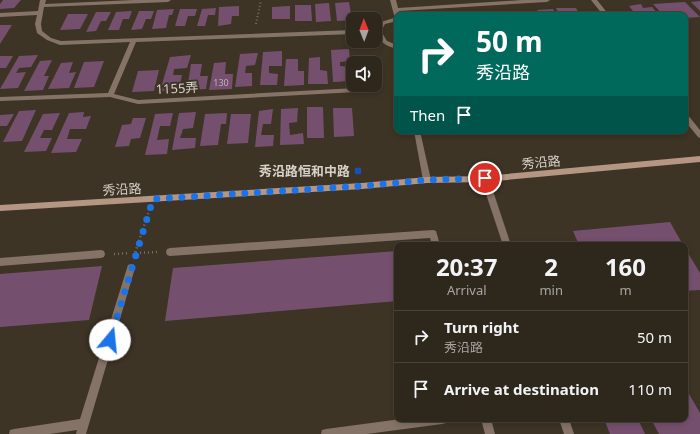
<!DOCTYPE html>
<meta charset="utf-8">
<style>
:root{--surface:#2e271c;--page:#362f25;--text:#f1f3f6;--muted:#a7a5a3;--line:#49443b}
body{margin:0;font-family:"Noto Sans","Noto Sans SC",sans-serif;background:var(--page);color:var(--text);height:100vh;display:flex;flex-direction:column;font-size:15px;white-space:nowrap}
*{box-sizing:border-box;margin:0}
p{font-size:13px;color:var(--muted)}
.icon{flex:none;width:22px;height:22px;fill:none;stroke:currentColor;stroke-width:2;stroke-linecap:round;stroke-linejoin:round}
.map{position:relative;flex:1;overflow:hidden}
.sheet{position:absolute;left:394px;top:242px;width:294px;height:180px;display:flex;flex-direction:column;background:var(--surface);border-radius:8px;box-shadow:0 2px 6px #0003,0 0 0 1px var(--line)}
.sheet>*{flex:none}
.banner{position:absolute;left:394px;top:12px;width:294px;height:122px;border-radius:8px;box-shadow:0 2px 6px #0003,0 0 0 1px var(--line);background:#00695c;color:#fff;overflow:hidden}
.needle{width:26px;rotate:359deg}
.tools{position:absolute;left:346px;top:12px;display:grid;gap:8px}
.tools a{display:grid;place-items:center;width:36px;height:36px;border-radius:8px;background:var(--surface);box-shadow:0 2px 6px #0003,0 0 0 1px var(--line);font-size:20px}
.pin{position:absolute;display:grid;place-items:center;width:34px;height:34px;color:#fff;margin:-17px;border:2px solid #fff;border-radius:50%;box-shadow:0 1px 4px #0007}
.me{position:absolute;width:44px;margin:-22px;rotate:17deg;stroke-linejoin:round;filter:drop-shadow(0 0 3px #0008)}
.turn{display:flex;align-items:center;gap:14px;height:84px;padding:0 16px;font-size:18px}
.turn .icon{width:52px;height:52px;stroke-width:2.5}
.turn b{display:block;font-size:28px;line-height:34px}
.then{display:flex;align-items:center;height:38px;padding:0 16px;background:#0003;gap:8px;font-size:15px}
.eta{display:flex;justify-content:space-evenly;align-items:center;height:68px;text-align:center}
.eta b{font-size:24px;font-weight:700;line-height:28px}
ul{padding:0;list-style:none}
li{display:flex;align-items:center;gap:12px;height:52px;padding:0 16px;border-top:1px solid var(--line)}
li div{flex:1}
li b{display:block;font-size:15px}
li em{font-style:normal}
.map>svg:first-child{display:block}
.building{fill:#75506e}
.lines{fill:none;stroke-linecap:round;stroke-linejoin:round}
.path-far1{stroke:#787063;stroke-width:2;stroke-dasharray:1 2.5;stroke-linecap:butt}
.path{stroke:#787063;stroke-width:2.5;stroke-dasharray:1 3;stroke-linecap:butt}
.street{fill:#867367;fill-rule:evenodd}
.secondary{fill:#b49683;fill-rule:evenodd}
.route{stroke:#1a73e8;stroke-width:7;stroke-dasharray:0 12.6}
.transit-dot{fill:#1a4fb4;stroke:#3d3425;stroke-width:1.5}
.labels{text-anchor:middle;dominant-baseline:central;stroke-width:4;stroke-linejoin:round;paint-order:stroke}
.far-number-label{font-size:9px;fill:#beb1b2}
.street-label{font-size:13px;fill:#d7d1c8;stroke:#3d3425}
.poi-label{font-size:13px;font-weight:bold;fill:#d7d1c8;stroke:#3d3425;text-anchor:end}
</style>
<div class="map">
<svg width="700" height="434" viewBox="0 0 700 434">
<rect width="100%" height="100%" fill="#3d3425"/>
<g class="building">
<path d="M3 0H21L14 8 0 9V4Z"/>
<path d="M700 1V11L691 2Z"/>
<path d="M349 2 352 20 337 21 335 3Z"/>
<path d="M685 2 700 17 685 18V15H663L653 4Z"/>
<path d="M329 3 331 21 316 22 315 4Z"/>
<path d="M641 4 643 8 652 7 659 15H636L629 6Z"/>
<path d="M295 5H311L312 21H295Z"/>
<path d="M239 6V16H232L231 24 218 26 219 7Z"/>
<path d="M290 6V19H272V7Z"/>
<path d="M216 8 215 15H208L205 26H197L202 9Z"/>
<path d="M556 8H576L580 15H559Z"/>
<path d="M174 9 172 15H169L166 28 152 29 157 10Z"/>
<path d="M180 9H197L195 16H188L185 26H175Z"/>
<path d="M553 9 556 15H540L537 10Z"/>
<path d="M132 11 129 19H123L119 30H108L116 12Z"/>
<path d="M139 11H154L151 19H146L142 29 131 30Z"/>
<path d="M96 12H111L106 21H101L96 31 86 32Z"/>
<path d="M494 12 496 15H476L475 13Z"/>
<path d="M517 12H534L536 15H518Z"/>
<path d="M68 14H88L80 29 60 30Z"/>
<path d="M0 25H12L0 44Z"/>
<path d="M349 49 350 61 340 62V66L350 67 351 81 333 82 331 50Z"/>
<path d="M282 51V66H269V73L278 74 277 85H260L263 52Z"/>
<path d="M258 53 255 65 246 66 245 73H252V86L235 87 240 54Z"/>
<path d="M38 55 31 67 19 68 16 73 26 72 18 88 0 89 19 56Z"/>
<path d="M191 55 187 68 174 69 173 75H182L179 90 160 91 170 57Z"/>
<path d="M0 56H13L6 68H0Z"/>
<path d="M320 57V70L327 71 328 84H308L309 58Z"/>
<path d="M286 59H298V71H304V85L284 86Z"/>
<path d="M52 60 44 76H49L43 90 24 91 40 61Z"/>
<path d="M104 61 94 87 74 88 84 62Z"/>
<path d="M73 62 69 73 76 72 69 88 48 89 61 63Z"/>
<path d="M226 62 225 74H233L232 89 209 90 214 63Z"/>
<path d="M191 64H202L200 76H208L206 89 187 90Z"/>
<path d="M159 70 154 91 132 92 138 71Z"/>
<path d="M307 107H323L324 138H307Z"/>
<path d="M298 108 297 122 289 123 290 135 303 133 304 144 280 145 281 109Z"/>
<path d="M333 108H352L354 136 334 137Z"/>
<path d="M273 109 271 124H263L261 135H274L273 146 255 147 259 111Z"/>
<path d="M36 110 22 141 3 142 19 111Z"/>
<path d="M84 112 83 117 91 116 86 129H70L67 139H82L76 152 51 153 69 113Z"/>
<path d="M196 112 193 128 183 129 180 138H196L195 148 172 150 179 113Z"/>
<path d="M60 113 52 130H44L40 138H52L46 151 24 152 43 114Z"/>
<path d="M173 113 170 126H160L157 140 169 139 167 154 145 155 155 114Z"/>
<path d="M227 113 226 124H221L218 145 200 146 205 114Z"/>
<path d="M14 114 7 126H0V115Z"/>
<path d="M231 114H251L248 143 227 144Z"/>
<path d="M133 118H146L140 138 131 139 129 146 115 147 122 125 131 124Z"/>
<path d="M670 222 683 245H579L573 231Z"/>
<path d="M685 248 700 273V290L685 291Z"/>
<path d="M397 251V301L165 321 173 268Z"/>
<path d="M102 266 89 320 0 327V274Z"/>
<path d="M685 387 700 413V434H659L651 419H685Z"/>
<path d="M604 419H638L645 434H610Z"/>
</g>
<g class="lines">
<path class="path-far1" d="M256 24 261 0"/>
<g class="path">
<path d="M136 253 157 252"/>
<path d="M114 254 129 253"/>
<path d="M134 256 149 211"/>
</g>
<g class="street">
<path d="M40 0H46L45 4 134 0H171L168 2 44 7 41 24 42 31 51 38 61 41 353 30V34L136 42 114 94 138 100 356 88 359 90 356 92 138 104 110 97 0 101V97L108 93 130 42 60 45 47 40 37 33 35 24 37 15 0 17V13L38 11Z"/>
<path d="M390 0H396L398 8 522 0H550L547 2 399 11 400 15H397V17L394 15Z"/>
<path d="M591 0H597L609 15H603Z"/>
<path d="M397 17V21L385 24 381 31 387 41 397 45V49C386 46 379 42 375 31L381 22Z"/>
<path d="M685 114H687L700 130V138L698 137 685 121Z"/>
<path d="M414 131H420L431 180 427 183 423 180Z"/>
<path d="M485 176 489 179 511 245H503L481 179Z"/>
<path d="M433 230 436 231 440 245H432L430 238 170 256 167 255 166 252 167 249 170 248Z"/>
<path d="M101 250 104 251 105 254 104 257 101 258 0 266V258Z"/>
<path d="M131 264 134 265 135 268 86 434H76L77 430 50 434H9L10 430 14 429 80 419 127 268 128 265Z"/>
<path d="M401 419H447L446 423 442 424 367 434H321L322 430 326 429Z"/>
<path d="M481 419H491L495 434H485Z"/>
<path d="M559 419H569L574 434H564Z"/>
</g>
<path class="secondary" d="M700 156V162L485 182 427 183 362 189 0 211V205L362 183 427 177 485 176Z"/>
</g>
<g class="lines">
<path class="route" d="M110 340 153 199 362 186 427 180 485 178"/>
</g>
<rect class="transit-dot" x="354" y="167" width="8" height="8" rx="2"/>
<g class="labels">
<g class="far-number-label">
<text x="221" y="82">130</text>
</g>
<g class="street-label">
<text transform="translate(177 88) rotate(-3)">1155弄</text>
<text transform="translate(541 162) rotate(-5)">秀沿路</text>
<text transform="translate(122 189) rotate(-3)">秀沿路</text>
</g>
<g class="poi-label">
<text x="350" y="171">秀沿路恒和中路</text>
</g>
</g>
</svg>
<div class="tools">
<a><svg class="needle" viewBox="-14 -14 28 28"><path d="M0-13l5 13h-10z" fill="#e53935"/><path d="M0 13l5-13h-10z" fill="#a7a5a3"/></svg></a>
<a><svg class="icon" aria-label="sound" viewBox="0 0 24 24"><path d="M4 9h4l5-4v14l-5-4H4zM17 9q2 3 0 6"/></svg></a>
</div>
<div class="pin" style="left:485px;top:178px;background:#d93025"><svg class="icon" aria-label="arrive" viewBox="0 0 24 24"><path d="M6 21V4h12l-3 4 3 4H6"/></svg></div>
<svg class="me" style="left:110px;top:340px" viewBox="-20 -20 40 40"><circle r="19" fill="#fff"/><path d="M0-13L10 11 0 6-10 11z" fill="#1a73e8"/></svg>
<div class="banner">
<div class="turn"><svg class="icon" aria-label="right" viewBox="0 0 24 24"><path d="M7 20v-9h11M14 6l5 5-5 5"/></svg><div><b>50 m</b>秀沿路</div></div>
<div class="then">Then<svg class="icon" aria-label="arrive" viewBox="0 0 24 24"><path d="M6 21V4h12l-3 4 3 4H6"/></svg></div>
</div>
<section class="sheet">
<div class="eta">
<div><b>20:37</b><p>Arrival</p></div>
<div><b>2</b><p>min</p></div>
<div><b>160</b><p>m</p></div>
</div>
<ul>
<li><svg class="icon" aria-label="right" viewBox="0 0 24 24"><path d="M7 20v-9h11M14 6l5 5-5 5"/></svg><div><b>Turn right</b><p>秀沿路</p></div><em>50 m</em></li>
<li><svg class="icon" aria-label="arrive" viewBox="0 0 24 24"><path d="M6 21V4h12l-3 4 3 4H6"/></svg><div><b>Arrive at destination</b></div><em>110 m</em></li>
</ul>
</section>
</div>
